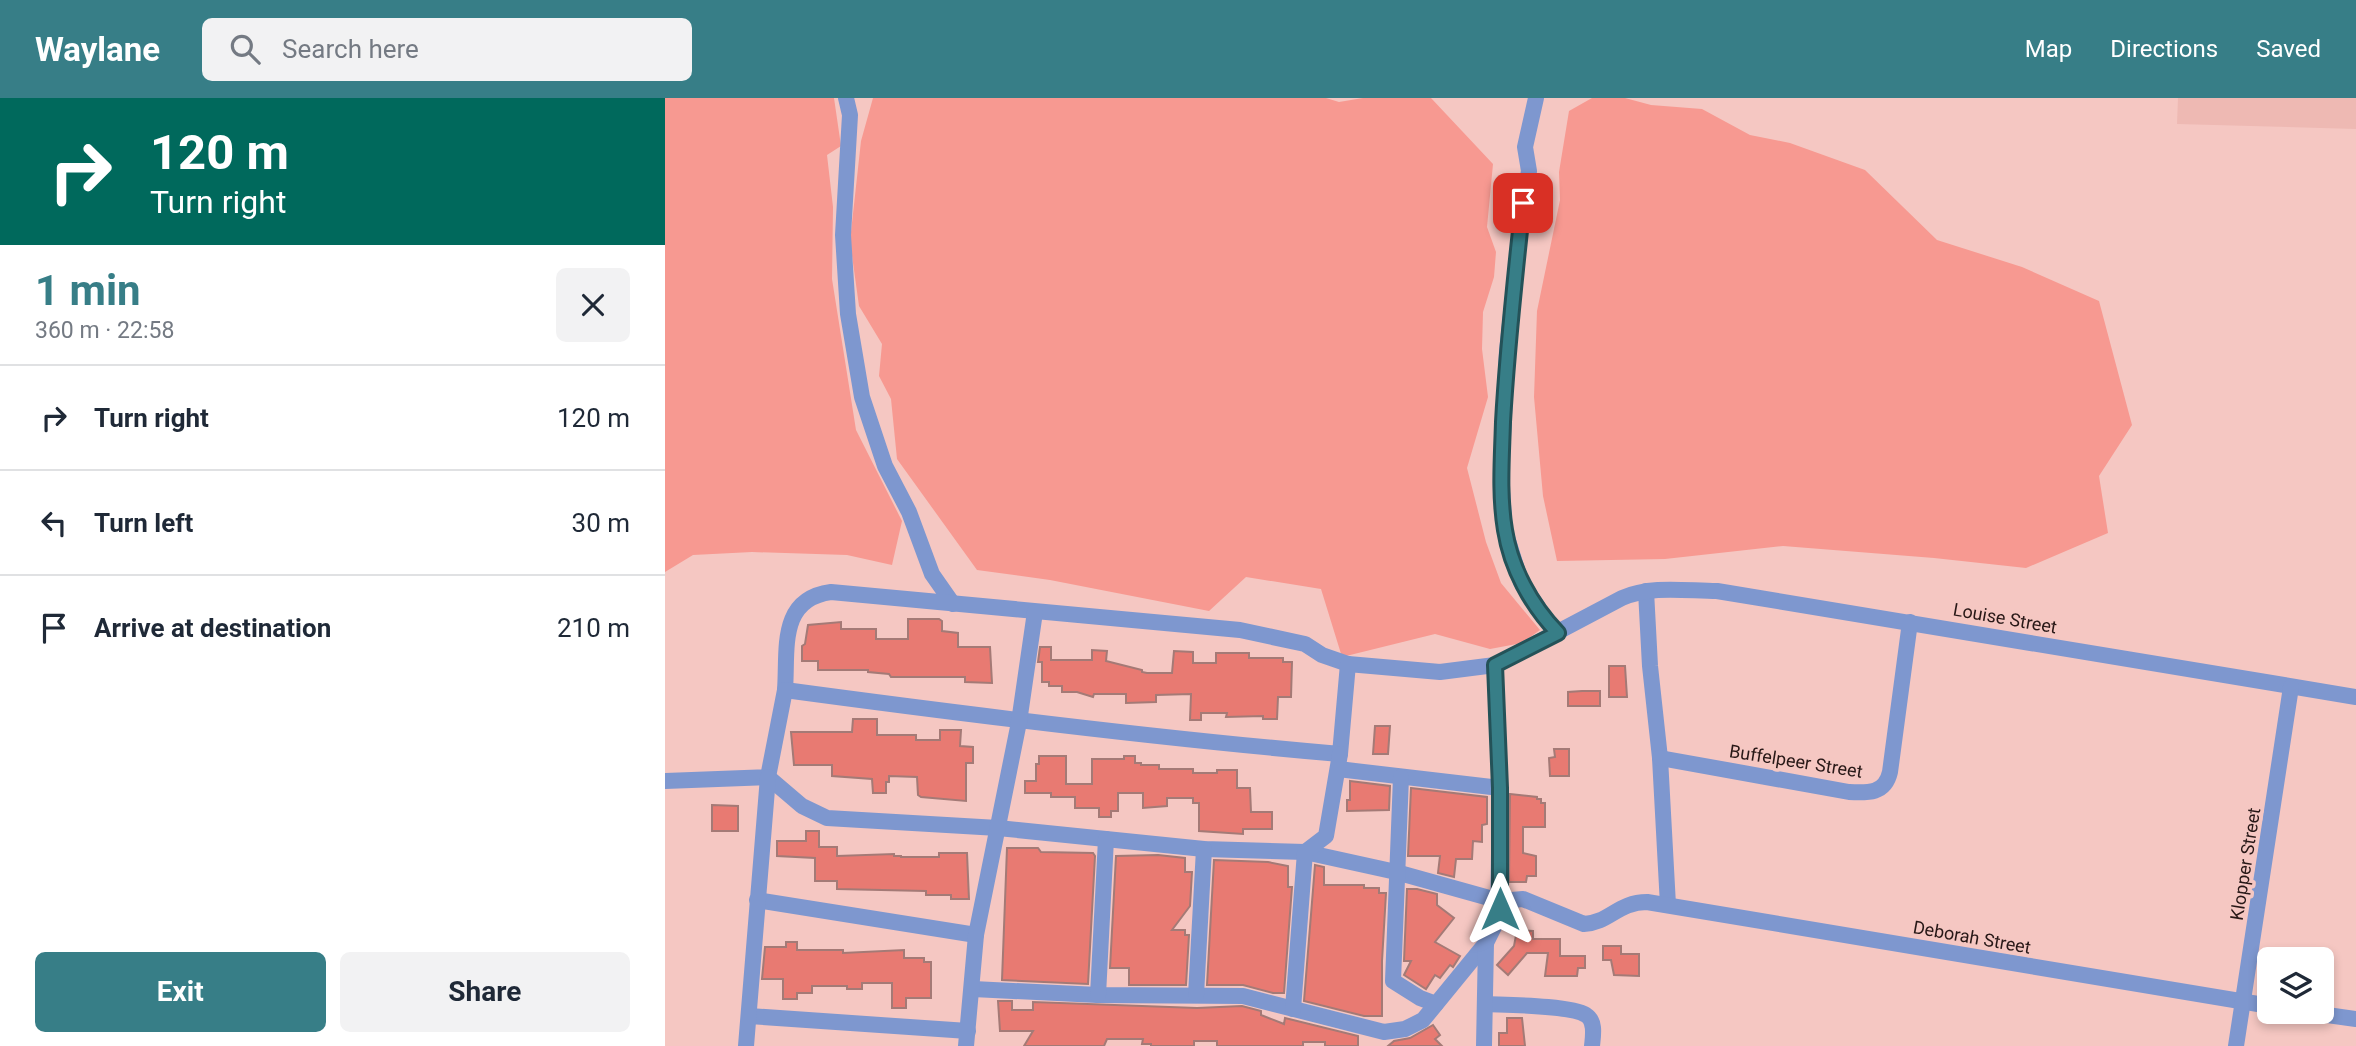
<!DOCTYPE html>
<meta charset="utf-8">
<style>
:root{--surface:#fff;--page:#f2f2f3;--text:#1f2937;--muted:#747a83;--line:#e0e1e3;--accent:#377e87}
body{margin:0;font-family:Roboto,sans-serif;background:var(--page);color:var(--text);height:100vh;display:flex;flex-direction:column;font-size:26px;white-space:nowrap}
*{box-sizing:border-box;margin:0}
p{font-size:23px;color:var(--muted)}
.icon{flex:none;width:38px;height:38px;fill:none;stroke:currentColor;stroke-width:2;stroke-linecap:round;stroke-linejoin:round}
.map{position:relative;flex:1;overflow:hidden}
.details{display:flex;flex-direction:column;background:var(--surface);width:665px}
.details>*{flex:none}
.hud{background:#00695c;color:#fff;overflow:hidden}
.buttons{position:absolute;left:1592px;top:849px;display:grid;gap:14px}
.buttons a{display:grid;place-items:center;width:77px;height:77px;border-radius:10px;background:var(--surface);box-shadow:0 4px 10px #0003;font-size:35px}
.pin{position:absolute;display:grid;place-items:center;width:60px;height:60px;color:#fff;margin:-30px;border-radius:14px;box-shadow:0 4px 10px #0006}
.me{position:absolute;width:77px;margin:-38px;rotate:0deg;stroke-linejoin:round;filter:drop-shadow(0 0 5px #0008)}
.turn{display:flex;align-items:center;gap:24px;height:147px;padding:0 35px;font-size:32px}
.turn .icon{width:91px;height:91px;stroke-width:2.5}
.turn b{display:block;font-size:49px;line-height:60px}
.round{display:grid;place-items:center;flex:none;width:74px;height:74px;border-radius:10px;background:var(--page)}
.summary{display:flex;align-items:center;justify-content:space-between;height:119px;padding:0 35px}
h1{font-size:42px;font-weight:700;line-height:52px;color:var(--accent)}
.cta{display:flex;gap:14px;margin-top:auto;padding:14px 35px}
.cta a{flex:1;height:80px;border-radius:10px;background:var(--accent);color:#fff;font-size:28px;font-weight:700;line-height:80px;text-align:center}
.cta a+a{background:var(--page);color:var(--text)}
ul{padding:0;list-style:none}
li{display:flex;align-items:center;gap:21px;height:105px;padding:0 35px;border-top:2px solid var(--line)}
li div{flex:1}
li b{display:block;font-size:26px}
li em{font-style:normal}
header{display:flex;align-items:center;gap:42px;box-sizing:border-box;height:98px;padding:0 35px;background:var(--accent);color:#fff}
header strong{font-size:33px}
nav{display:flex;gap:38px;margin-inline-start:auto;font-size:24px}
.search{width:490px;height:63px;background:var(--page);display:flex;align-items:center;gap:18px;box-sizing:border-box;padding:0 24px;border-radius:10px;color:var(--muted);font-size:26px}
main{display:flex;flex:1;min-height:0}
.map>svg:first-child{display:block}
.built{fill:#eeb9b3}
.green{fill:#f79991}
.building{fill:#e87a72;stroke:#a47a76;stroke-width:2}
.lines{fill:none;stroke-linecap:round;stroke-linejoin:round}
.minor{stroke:#7e97cf;stroke-width:16}
.route-casing{stroke:#245258;stroke-width:18}
.route{stroke:#377e87;stroke-width:12}
.labels{text-anchor:middle;dominant-baseline:central;stroke-width:7;stroke-linejoin:round;paint-order:stroke}
.street-label{font-size:18px;fill:#281817;stroke:#f5c7c2}
</style>
<header>
<strong>Waylane</strong>
<div class="search"><svg class="icon" aria-label="search" viewBox="0 0 24 24"><circle cx="10" cy="10" r="6"/><path d="M15 15l6 6"/></svg>Search here</div>
<nav><a>Map</a><a>Directions</a><a>Saved</a></nav>
</header>
<main>
<section class="details">
<div class="hud">
<div class="turn"><svg class="icon" aria-label="right" viewBox="0 0 24 24"><path d="M7 20v-9h11M14 6l5 5-5 5"/></svg><div><b>120 m</b>Turn right</div></div>
</div>
<div class="summary"><div><h1>1 min</h1><p>360 m · 22:58</p></div><a class="round"><svg class="icon" aria-label="close" viewBox="0 0 24 24"><path d="M6 6l12 12M18 6L6 18"/></svg></a></div>
<ul>
<li><svg class="icon" aria-label="right" viewBox="0 0 24 24"><path d="M7 20v-9h11M14 6l5 5-5 5"/></svg><div><b>Turn right</b></div><em>120 m</em></li>
<li><svg class="icon" aria-label="left" viewBox="0 0 24 24"><path d="M17 20v-9H6M10 6l-5 5 5 5"/></svg><div><b>Turn left</b></div><em>30 m</em></li>
<li><svg class="icon" aria-label="arrive" viewBox="0 0 24 24"><path d="M6 21V4h12l-3 4 3 4H6"/></svg><div><b>Arrive at destination</b></div><em>210 m</em></li>
</ul>
<div class="cta"><a>Exit</a><a>Share</a></div>
</section>
<div class="map">
<svg width="1691" height="948" viewBox="0 0 1691 948">
<rect width="100%" height="100%" fill="#f5c7c2"/>
<path class="built" d="M1513 0H1691V31L1512 26Z"/>
<g class="green">
<path d="M0 0H169L176 48 162 57 168 109 167 181 191 332 237 423 227 467 182 457 87 454 28 457 0 474Z"/>
<path d="M208 0H661L674 4 698 0H766L828 66 822 129 831 154 829 179 818 214 817 251 823 299 802 370 821 444 836 485 875 532 857 545 825 551 770 536 677 559 656 491 581 479 544 513 385 482 312 472 232 361 226 301 214 278 217 246 194 208 185 143 196 43Z"/>
<path d="M927 0H960L986 7 1037 11 1085 37 1125 45 1200 72 1272 142 1357 169 1434 203 1467 327 1434 378 1443 435 1361 470 1269 460 1118 448 1000 461 892 463 878 398 869 299 872 213 895 102 894 74 904 13Z"/>
</g>
<g class="building">
<path d="M243 521H274L277 523V533L293 535V549H325L327 585 300 584V579H226L224 576 203 574V572H153V563H137V548L140 546 143 527 176 524V531H211V541H243Z"/>
<path d="M375 549H386V562H427V552L442 553 441 563 477 572V574L482 575H507L509 553 528 554V565H551V555H584V560H618V564H627L626 599H613L612 621H598V618L561 619 562 615H536V622H525L526 596 491 597V604L461 605V596H429L428 599 412 594H397V588H384V584H377V564H373Z"/>
<path d="M944 568H960L962 599H944Z"/>
<path d="M917 593H935V608H903V594Z"/>
<path d="M188 621H212V637H251V642H275V632H296L295 648 308 649V665H301V703L256 699 253 697 252 679 224 678V684H221V695H208L207 681 167 678V667H129L126 634H187Z"/>
<path d="M710 628H725L723 656H708Z"/>
<path d="M889 651H904V678H885L884 660 890 659Z"/>
<path d="M374 658H401V686H427V661H459V658H470V665H476V667H494V671H528V675H552V672H572V690H585L586 714H607V731H578V736L534 733V705H528V700H502V708L478 710V695H453V713H446V719H434V710H410V699H386V695H360V683H371V666H374Z"/>
<path d="M685 683 725 688 724 712 682 713V702H685Z"/>
<path d="M746 690 822 699V726L817 727V744L808 743 807 761H791L789 779 773 775 775 758H743Z"/>
<path d="M845 696 872 699V701H876V705H880V729H858V755L871 758V778H862L861 784H844Z"/>
<path d="M47 707 73 708V733H47Z"/>
<path d="M141 733H154V749H172V758L229 756V758H236V759H274V755H302L304 801H286V797H261V793L172 791V783H150V760L112 758V743H141Z"/>
<path d="M342 750H373L376 754 428 755 430 758 423 886 337 882Z"/>
<path d="M493 757 520 760V774H527L525 808 507 832H520V837H524L521 887H464V870H445L451 758Z"/>
<path d="M549 762 603 764 623 768V789H627L619 895H608L578 887H542Z"/>
<path d="M650 767 659 769V787H699V790H714V795H721L717 863V918H699L639 903Z"/>
<path d="M742 791H752L772 796V807L789 820 770 844 795 858 788 869 785 867 775 880 770 877 761 891 739 877 746 863H739Z"/>
<path d="M852 832 868 833V841H895V858H920V870H913L912 878H880L883 855H862L843 877 832 867 849 848Z"/>
<path d="M121 844H132V852H178V855L239 852V860H259V864H266V900H241V910H227V885H197V891H182V888H147V895H132V901H118V881H97L100 849H121Z"/>
<path d="M938 848H956V856H974V878L949 877 946 862H938Z"/>
<path d="M333 903H347V912H368V904L532 910 577 908 596 913V917L619 926 620 920 693 938V948H660V944H638V948H552V943H529V948H486V946H477L478 941H442L439 948H359L368 933H335Z"/>
<path d="M842 920H857L860 948H834V935H842Z"/>
<path d="M768 927 775 937 770 941 777 948H723L729 943 745 940Z"/>
</g>
<g class="lines">
<g class="minor">
<path d="M181 0 185 17 178 137 183 216 197 299 220 368 244 414 267 476 288 506"/>
<path d="M871 0 860 49 864 73 858 105 842 253 836 380 840 433 856 484 882 523 893 535"/>
<path d="M981 493 985 568 995 660 1003 807"/>
<path d="M120 592C123 552 113 501 166 494L575 532 640 546 657 557 683 566"/>
<path d="M995 660 1184 694C1203 695 1220 696 1225 674L1245 524"/>
<path d="M673 671 835 690"/>
<path d="M103 679 137 708 162 720 333 730 539 751 640 754 731 774 835 803 858 801 919 826C944 825 953 804 982 804L1605 908"/>
<path d="M736 679 728 883 755 900 771 906"/>
<path d="M0 683 103 679 120 592C305 617 489 640 675 656L683 566 775 574 830 567 957 500C987 487 1021 493 1052 493L1691 599"/>
<path d="M92 802 311 837"/>
<path d="M308 891 433 897 578 898 719 934 740 931 758 922 821 845 833 821 835 690 830 567"/>
<path d="M433 897 441 741"/>
<path d="M531 897 539 751"/>
<path d="M820 906C841 907 906 907 921 917 931 923 928 938 927 948"/>
<path d="M628 911 640 754 661 738 675 656"/>
<path d="M1641 914 1691 921"/>
<path d="M84 918 303 933"/>
<path d="M81 948 103 679"/>
<path d="M301 948 311 837 354 624 370 514"/>
<path d="M819 948 821 845"/>
<path d="M1571 948 1626 589"/>
</g>
</g>
<g class="lines">
<defs>
<path id="route" d="M835 811V690L830 567 893 535C866 507 846 470 840 432 834 396 837 360 838 324 842 251 850 178 858 105"/>
</defs>
<use href="#route" class="route-casing"/>
<use href="#route" class="route"/>
</g>
<g class="labels">
<g class="street-label">
<text transform="translate(1340 520) rotate(10)">Louise Street</text>
<text transform="translate(1131 663) rotate(9)">Buffelpeer Street</text>
<text transform="translate(1580 766) rotate(-81)">Klopper Street</text>
<text transform="translate(1307 839) rotate(10)">Deborah Street</text>
</g>
</g>
</svg>
<div class="buttons">
<a><svg class="icon" aria-label="layers" viewBox="0 0 24 24"><path d="M12 4l9 5-9 5-9-5zM3 14l9 5 9-5"/></svg></a>
</div>
<div class="pin" style="left:858px;top:105px;background:#d93025"><svg class="icon" aria-label="arrive" viewBox="0 0 24 24"><path d="M6 21V4h12l-3 4 3 4H6"/></svg></div>
<svg class="me" style="left:835px;top:811px" viewBox="-20 -20 40 40"><path d="M0-17L14 15 0 8-14 15z" fill="#377e87" stroke="#fff" stroke-width="4"/></svg>
</div>
</main>
